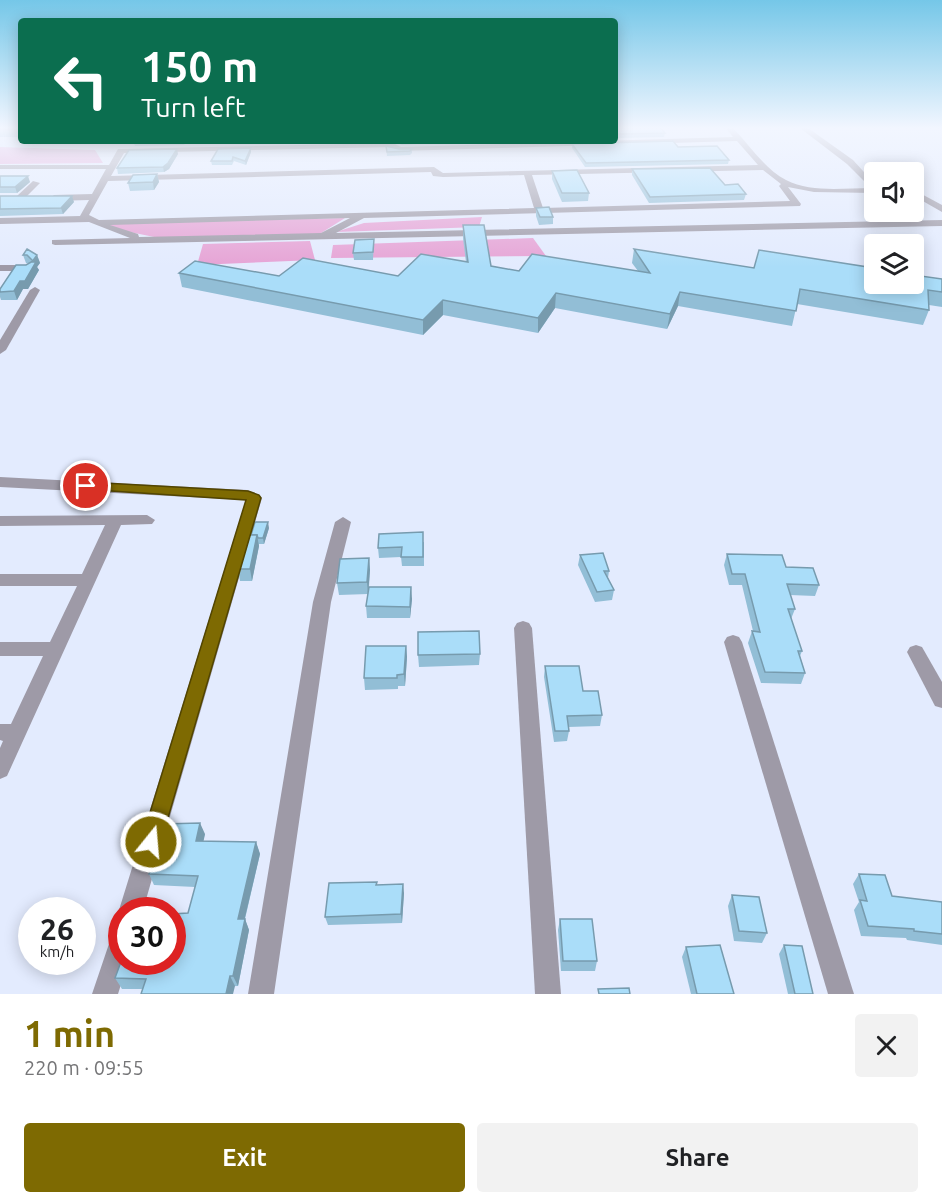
<!DOCTYPE html>
<meta charset="utf-8">
<style>
:root{--surface:#fff;--page:#f2f2f2;--text:#202124;--muted:#757577;--accent:#7e6a02}
body{margin:0;font-family:Ubuntu,sans-serif;background:var(--page);color:var(--text);height:100vh;display:flex;flex-direction:column;font-size:22px;white-space:nowrap}
*{box-sizing:border-box;margin:0}
p{font-size:20px;color:var(--muted)}
.icon{flex:none;width:33px;height:33px;fill:none;stroke:currentColor;stroke-width:2;stroke-linecap:round;stroke-linejoin:round}
.map{position:relative;height:994px;overflow:hidden}
.side{display:flex;flex-direction:column;background:var(--surface);flex:1}
.side>*{flex:none}
.guide{position:absolute;left:18px;top:18px;width:600px;height:126px;border-radius:6px;box-shadow:0 3px 15px #0003;background:#0b6e4f;color:#fff;overflow:hidden}
.tools{position:absolute;left:864px;top:162px;display:grid;gap:12px}
.tools a{display:grid;place-items:center;width:60px;height:60px;border-radius:6px;background:var(--surface);box-shadow:0 3px 15px #0003;font-size:30px}
.speed{position:absolute;left:18px;top:897px;display:flex;gap:12px;font-size:30px;font-weight:700;text-align:center}
.speed>*{display:grid;place-content:center;width:78px;height:78px;border-radius:50%;background:var(--surface);box-shadow:0 3px 15px #0003;line-height:1}
.speed small{font-size:15px;font-weight:400}
.speed .limit{border:9px solid #d22;background:#fff;color:#111}
.pin{position:absolute;display:grid;place-items:center;width:51px;height:51px;color:#fff;margin:-26px;border:3px solid #fff;border-radius:50%;box-shadow:0 2px 6px #0007}
.me{position:absolute;width:66px;margin:-33px;rotate:17deg;stroke-linejoin:round;filter:drop-shadow(0 0 4px #0008)}
.turn{display:flex;align-items:center;gap:21px;height:126px;padding:0 24px;font-size:27px}
.turn .icon{width:78px;height:78px;stroke-width:2.5}
.turn b{display:block;font-size:42px;line-height:51px}
.round{display:grid;place-items:center;flex:none;width:63px;height:63px;border-radius:6px;background:var(--page)}
.summary{display:flex;align-items:center;justify-content:space-between;height:102px;padding:0 24px}
h1{font-size:36px;font-weight:700;line-height:45px;color:var(--accent)}
.cta{display:flex;gap:12px;margin-top:auto;padding:12px 24px}
.cta a{flex:1;height:69px;border-radius:6px;background:var(--accent);color:#fff;font-size:24px;font-weight:700;line-height:69px;text-align:center}
.cta a+a{background:var(--page);color:var(--text)}
.map>svg:first-child{display:block}
.green{fill:#e6a3d5}
.lines{fill:none;stroke-linecap:round;stroke-linejoin:round}
.street{fill:#9e9aa7;fill-rule:evenodd}
.wall{fill:#92bed6}
.shaded-wall{fill:#779bae}
.building{fill:#aaddf9;stroke:#779bae;stroke-width:1.5}
.route{fill:#7e6a02;stroke:#524501;stroke-width:1.5}
</style>
<div class="map">
<svg width="942" height="994" viewBox="0 0 942 994">
<rect width="100%" height="100%" fill="#e3ebfe"/>
<g class="green">
<path d="M0 147 95 150 103 163 0 164Z"/>
<path d="M482 217 479 227 336 232 364 223Z"/>
<path d="M345 218 318 235 164 239 120 230 104 223Z"/>
<path d="M533 238 546 256 331 258 333 245Z"/>
<path d="M310 241 315 260 197 265 203 244Z"/>
</g>
<g class="lines">
<g class="street">
<path d="M726 128H733C750 146 765 169 786 180 811 193 844 188 871 188L847 164 800 128H808L853 160 874 183V193L814 192 788 187 801 204 800 206 364 218 336 233 942 220V226L55 245 52 244V240L130 238 89 222 0 224V218L80 216 89 200 54 201 50 198 54 195 92 194 106 169H0V165H109L118 149H121L393 143 401 147 733 137ZM737 141 758 165 443 173 434 167 111 176 124 153 391 147 399 151ZM763 170 781 184 779 186 790 201 543 208 532 175ZM431 172 433 176 443 177 524 175 534 208 99 220 89 215 108 181ZM350 218 321 233 139 237 138 234 110 225Z"/>
<path d="M33 181 40 183 23 200H17V196Z"/>
<path d="M914 190 942 205V212L914 196Z"/>
<path d="M0 265H29L34 268 29 271H0Z"/>
<path d="M35 287 40 290 6 350 0 354V340L30 290Z"/>
<path d="M0 477 247 490 259 495 262 498 143 910H122V916L119 910 246 500 0 487Z"/>
<path d="M147 515 155 520 152 524 121 525 7 776 0 779V748L3 741 0 740V724H11L43 656H0V642H50L77 586H0V574H82L105 525 0 526V516Z"/>
<path d="M343 517 351 522 331 602 274 994H248L313 602 335 522Z"/>
<path d="M523 621 529 623 532 628 561 994H535L514 628 517 623Z"/>
<path d="M733 635 739 637 742 642 854 994H828L724 642 727 637Z"/>
<path d="M916 645 922 647 942 682V708L935 706 907 652 910 647Z"/>
<path d="M122 929V962H128L118 994H92L113 932Z"/>
</g>
</g>
<g class="wall">
<rect x="0" y="128" width="21" height="9"/>
<path d="M615 128 665 133 664 137 615 138Z"/>
<path d="M133 141H187L184 145 135 146Z"/>
<path d="M223 141H283V143L223 144Z"/>
<path d="M393 141H417V144L402 145Z"/>
<path d="M572 144 678 147 729 160 728 164 585 167 572 148Z"/>
<path d="M386 146 399 149H412V153L410 155 387 156Z"/>
<path d="M251 152 246 165 234 161 232 165H212L211 161Z"/>
<path d="M178 154 169 169 164 172 118 174 117 168Z"/>
<path d="M632 169 725 185 746 194 744 200 649 203 632 175Z"/>
<path d="M552 171 589 193 588 201 562 202 552 179Z"/>
<path d="M157 174 159 182 154 190 130 191 128 183Z"/>
<path d="M0 176 30 182 17 193H0Z"/>
<path d="M0 196 74 202 63 214 0 216Z"/>
<path d="M536 208 553 217V224L539 225 536 216Z"/>
<path d="M463 225 491 266 519 271H638L632 263 634 249 754 268 942 279V307L929 305V310L923 325 797 304 792 326 678 306 667 329 555 308 538 333 443 315 423 335 182 287 179 273 279 276H398L466 262 463 239Z"/>
<path d="M374 239 373 260H354L353 253Z"/>
<path d="M23 255H37L40 263 37 267 39 270 28 289H23L17 300H1L0 297V289L30 263H26Z"/>
<path d="M269 528 264 544H259V546L252 581H240L238 569 251 535Z"/>
<path d="M424 542V566H402L401 557 379 558 378 548Z"/>
<path d="M727 554 786 567 819 585 815 596 790 595 795 609 791 619 802 651 800 656 805 673 801 684 761 683 748 643 752 631H753L742 585H729L724 565Z"/>
<path d="M580 555 609 571 608 578 614 590 612 600 595 602 578 565Z"/>
<path d="M369 558 370 570 369 587 412 599 410 618H367L366 606 368 594 339 595 337 583Z"/>
<path d="M406 646 407 657 405 686H398V689L365 690 364 678Z"/>
<path d="M480 654 479 665 419 667 418 655Z"/>
<path d="M545 666 583 691 602 715 600 726 568 727 569 731 567 741 554 742 544 677Z"/>
<path d="M205 834 203 841 256 842 260 854 245 919 249 930 238 986 143 989H122L115 978 188 913 195 887 154 885 149 874 158 846 156 842Z"/>
<path d="M859 874 892 896 942 902V945L907 940 906 938 861 936 854 910 859 902 853 884Z"/>
<path d="M377 882V885L404 893 402 923 328 925 325 917Z"/>
<path d="M732 895 767 933 762 943 734 941 728 906Z"/>
<path d="M560 919 597 961 595 971H561L558 930Z"/>
<path d="M784 945 813 994H788L779 954Z"/>
<path d="M686 947 734 994H691L682 957Z"/>
</g>
<g class="shaded-wall">
<path d="M251 148V152L246 165 245 161Z"/>
<path d="M177 149 178 154 169 169 164 172 163 167Z"/>
<path d="M157 174 159 182 154 190 153 182Z"/>
<path d="M28 176 30 182 17 193 15 187Z"/>
<path d="M72 196 74 202 63 214 61 208Z"/>
<path d="M37 255 40 263 37 267 39 270 28 289H23L17 300 14 291Z"/>
<path d="M680 292 678 306 667 329 670 314Z"/>
<path d="M556 293 555 308 538 333V318Z"/>
<path d="M443 300V315L423 335V320Z"/>
<path d="M268 522 269 528 264 544 263 538Z"/>
<path d="M257 535 259 546 252 581 250 569Z"/>
<path d="M369 558 370 570 368 594 367 582Z"/>
<path d="M411 587 412 599 410 618V607Z"/>
<path d="M406 646 407 657 405 686 404 674Z"/>
<path d="M200 823 205 834 201 853 196 841Z"/>
<path d="M256 842 260 854 242 930 238 919Z"/>
<path d="M403 884 404 893 402 923 401 914Z"/>
<path d="M245 919 249 930 238 986 233 976Z"/>
<path d="M230 976 235 986 233 994H226Z"/>
</g>
<g class="building">
<rect x="0" y="128" width="21" height="1"/>
<path d="M615 128H661L665 133 615 134Z"/>
<path d="M673 141 678 147 717 146 729 160 586 163 572 144Z"/>
<path d="M386 146 399 149H412L410 151 387 152Z"/>
<path d="M251 148 245 161 233 157 232 161H211L218 149Z"/>
<path d="M177 149 168 163 163 167 117 168 129 150Z"/>
<path d="M710 168 725 185 738 184 746 194 650 197 632 169Z"/>
<path d="M577 170 589 193H562L552 171Z"/>
<path d="M157 174 153 182 128 183 133 175Z"/>
<path d="M0 176H28L15 187H0Z"/>
<path d="M0 196H72L61 208 0 209Z"/>
<path d="M549 207 553 217H540L536 208Z"/>
<path d="M463 225H484L491 266 519 271 532 254 650 273 634 249 754 268 759 250 874 268V284H914V275L942 279V292L928 290 929 310 800 289 796 311 680 292 670 314 556 293 538 318 443 300 423 320 179 273 195 261 279 276 303 258 398 276 421 254 468 262Z"/>
<path d="M374 239 373 252 353 253 355 240Z"/>
<path d="M27 249 37 255 32 262H36L25 281H20L14 291 0 292V289L16 265H26L33 261 27 255H23Z"/>
<path d="M255 522H268L263 538H258L257 535H251Z"/>
<path d="M423 532V557H401L402 547 378 548 379 534Z"/>
<path d="M248 535H257L250 569H238Z"/>
<path d="M603 553 609 571H604L614 590 597 592 580 555Z"/>
<path d="M727 554 782 555 786 567 813 568 819 585 787 584 795 609H788L802 651H798L805 673 765 672 752 631 760 632 745 574H732Z"/>
<path d="M369 558 367 582 337 583 340 559Z"/>
<path d="M369 587H411L410 607 366 606Z"/>
<path d="M479 631 480 654 418 655V632Z"/>
<path d="M366 646H406L404 674 397 675V678H364Z"/>
<path d="M545 666H579L583 691H598L602 715 567 716 569 731H555Z"/>
<path d="M200 823 196 841 256 842 238 919H245L233 976H230L226 994H141L146 979 115 978 122 959V962H172V914L188 913 198 876 149 874 159 842H156L162 824Z"/>
<path d="M859 874 885 875 892 896 942 902V934L914 931V929L868 926 860 900 867 901Z"/>
<path d="M377 882 376 885 403 884 401 914 325 917 329 883Z"/>
<path d="M732 895 759 897 767 933 739 931Z"/>
<path d="M560 919H592L597 961H563Z"/>
<path d="M122 929V951L118 949V940Z"/>
<path d="M720 945 734 994H697L686 947Z"/>
<path d="M784 945 802 946 813 994H795Z"/>
<path d="M629 988 630 994H599L598 989Z"/>
</g>
<linearGradient id="sky" x2="0" y2="1"><stop stop-color="#75c7e8"/><stop offset="0.48" stop-color="#f2f6ff"/><stop offset="1" stop-color="#f2f6ff" stop-opacity="0"/></linearGradient>
<rect width="942" height="267" fill="url(#sky)"/>
<path class="route" d="M86 482 248 491 259 495 261 498 161 842 158 849 151 852 144 849 141 842 246 500 81 489 79 486Z"/>
</svg>
<div class="tools">
<a><svg class="icon" aria-label="sound" viewBox="0 0 24 24"><path d="M4 9h4l5-4v14l-5-4H4zM17 9q2 3 0 6"/></svg></a>
<a><svg class="icon" aria-label="layers" viewBox="0 0 24 24"><path d="M12 4l9 5-9 5-9-5zM3 14l9 5 9-5"/></svg></a>
</div>
<div class="speed"><div>26<small>km/h</small></div><div class="limit">30</div></div>
<div class="pin" style="left:86px;top:486px;background:#d93025"><svg class="icon" aria-label="arrive" viewBox="0 0 24 24"><path d="M6 21V4h12l-3 4 3 4H6"/></svg></div>
<svg class="me" style="left:151px;top:842px" viewBox="-20 -20 40 40"><circle r="17" fill="#7e6a02" stroke="#fff" stroke-width="3"/><path d="M0-11L8 9 0 5-8 9z" fill="#fff"/></svg>
<div class="guide">
<div class="turn"><svg class="icon" aria-label="left" viewBox="0 0 24 24"><path d="M17 20v-9H6M10 6l-5 5 5 5"/></svg><div><b>150 m</b>Turn left</div></div>
</div>
</div>
<section class="side">
<div class="summary"><div><h1>1 min</h1><p>220 m · 09:55</p></div><a class="round"><svg class="icon" aria-label="close" viewBox="0 0 24 24"><path d="M6 6l12 12M18 6L6 18"/></svg></a></div>
<div class="cta"><a>Exit</a><a>Share</a></div>
</section>
